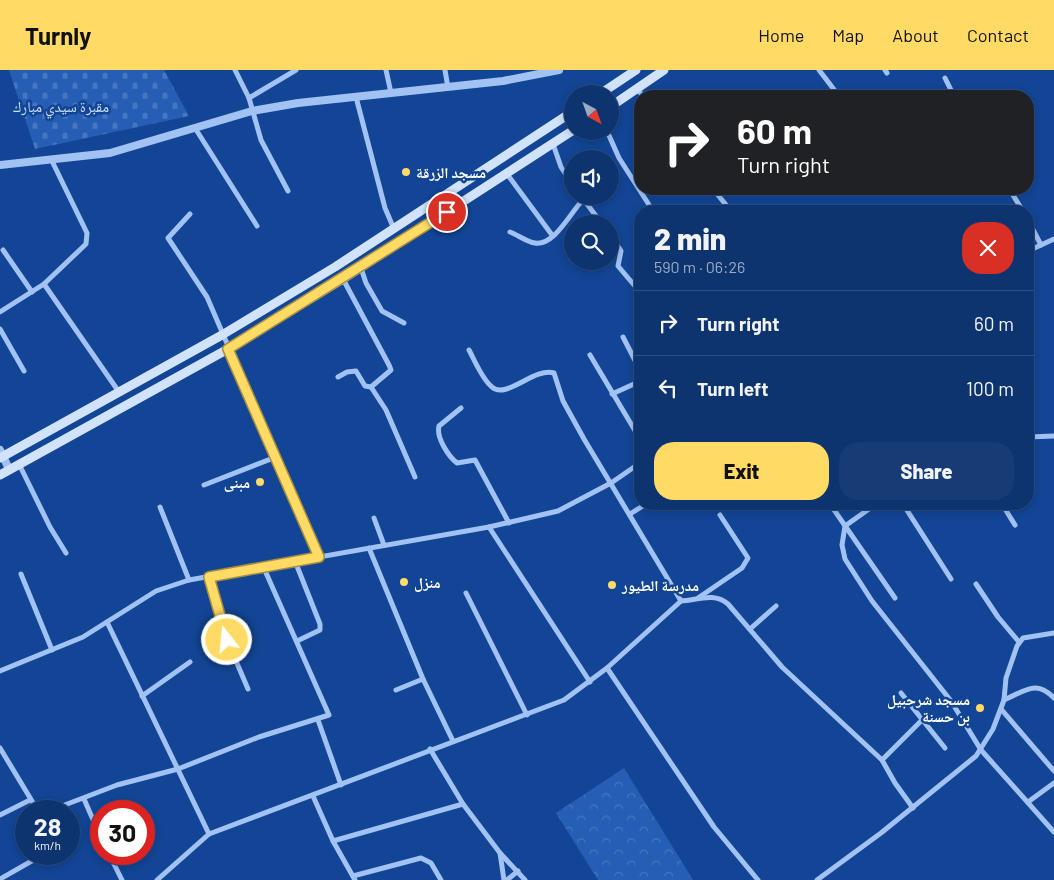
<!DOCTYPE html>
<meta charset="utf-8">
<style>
:root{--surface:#0e3470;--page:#173c75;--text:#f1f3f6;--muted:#9baac3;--line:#2e4f83;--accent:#ffda64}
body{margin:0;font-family:Barlow,"Noto Naskh Arabic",sans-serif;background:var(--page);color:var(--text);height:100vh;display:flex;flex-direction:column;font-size:19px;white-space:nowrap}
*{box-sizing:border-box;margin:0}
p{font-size:16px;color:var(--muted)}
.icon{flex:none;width:28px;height:28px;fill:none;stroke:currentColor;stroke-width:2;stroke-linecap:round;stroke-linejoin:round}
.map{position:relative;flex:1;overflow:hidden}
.side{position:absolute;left:634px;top:135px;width:400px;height:305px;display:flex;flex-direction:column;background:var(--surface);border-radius:20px;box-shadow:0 2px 8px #0003,0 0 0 1px var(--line)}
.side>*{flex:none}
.guide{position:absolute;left:634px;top:20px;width:400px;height:105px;border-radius:20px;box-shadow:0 2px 8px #0003,0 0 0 1px var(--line);background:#202124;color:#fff;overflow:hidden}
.needle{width:32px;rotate:139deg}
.buttons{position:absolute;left:564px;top:15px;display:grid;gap:10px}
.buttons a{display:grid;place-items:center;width:55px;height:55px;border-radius:50%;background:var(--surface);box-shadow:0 2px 8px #0003,0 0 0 1px var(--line);font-size:25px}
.speed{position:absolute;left:15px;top:730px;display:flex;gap:10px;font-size:25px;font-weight:700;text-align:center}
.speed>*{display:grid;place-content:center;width:65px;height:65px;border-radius:50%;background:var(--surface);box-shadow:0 2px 8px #0003,0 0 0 1px var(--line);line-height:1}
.speed small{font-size:12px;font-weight:400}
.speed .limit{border:8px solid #d22;background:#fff;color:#111}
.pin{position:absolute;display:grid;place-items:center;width:42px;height:42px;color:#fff;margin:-21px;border:2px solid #fff;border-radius:50%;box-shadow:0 1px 5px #0007}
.me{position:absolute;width:55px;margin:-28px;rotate:344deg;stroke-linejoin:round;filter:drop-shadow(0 0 4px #0008)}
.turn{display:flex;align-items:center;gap:18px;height:105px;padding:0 20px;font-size:22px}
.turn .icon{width:65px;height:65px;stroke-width:2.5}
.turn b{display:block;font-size:35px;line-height:42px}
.round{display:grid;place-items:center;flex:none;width:52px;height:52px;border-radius:20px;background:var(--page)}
.headline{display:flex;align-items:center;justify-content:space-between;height:85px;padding:0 20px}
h1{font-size:30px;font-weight:800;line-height:38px}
.primary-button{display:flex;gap:10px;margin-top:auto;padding:10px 20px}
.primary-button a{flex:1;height:58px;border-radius:20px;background:var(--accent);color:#111;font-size:20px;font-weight:800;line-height:58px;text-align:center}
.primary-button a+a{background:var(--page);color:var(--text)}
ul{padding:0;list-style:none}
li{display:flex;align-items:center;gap:15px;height:65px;padding:0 20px;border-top:1px solid var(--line)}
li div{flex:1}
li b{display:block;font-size:19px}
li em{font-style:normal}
header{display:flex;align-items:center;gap:30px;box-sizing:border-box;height:70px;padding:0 25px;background:var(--accent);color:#111}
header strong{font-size:24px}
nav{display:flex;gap:28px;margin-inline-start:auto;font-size:18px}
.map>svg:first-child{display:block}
.cemetery{fill:url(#cemetery-stones)}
.park{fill:url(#park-crowns)}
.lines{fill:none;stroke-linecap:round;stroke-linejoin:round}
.minor{stroke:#a2c2f3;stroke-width:5}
.tertiary{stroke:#a2c2f3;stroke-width:8}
.secondary{stroke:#d1e2fc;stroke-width:9}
.route-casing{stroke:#a68e41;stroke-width:12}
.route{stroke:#ffda64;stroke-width:9}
.poi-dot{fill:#ffda64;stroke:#124595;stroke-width:2}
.labels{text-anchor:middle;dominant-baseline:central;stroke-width:5;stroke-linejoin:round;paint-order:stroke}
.park-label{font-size:15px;fill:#cadefd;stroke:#124595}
.poi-label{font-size:15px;font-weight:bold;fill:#fff;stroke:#124595;text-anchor:start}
</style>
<header>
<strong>Turnly</strong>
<nav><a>Home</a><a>Map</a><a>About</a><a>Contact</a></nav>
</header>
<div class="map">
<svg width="1054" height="810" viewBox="0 0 1054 810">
<defs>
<pattern id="cemetery-stones" width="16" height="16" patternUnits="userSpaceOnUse" patternTransform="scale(1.25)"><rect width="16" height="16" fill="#255eb4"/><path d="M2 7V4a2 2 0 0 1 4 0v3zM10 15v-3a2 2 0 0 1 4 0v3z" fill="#4676bf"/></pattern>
<pattern id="park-crowns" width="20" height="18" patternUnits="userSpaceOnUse" patternTransform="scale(1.25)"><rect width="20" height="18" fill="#255eb4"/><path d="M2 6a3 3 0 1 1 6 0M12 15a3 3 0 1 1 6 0" fill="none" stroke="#4676bf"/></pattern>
</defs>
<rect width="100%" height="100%" fill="#124595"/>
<path class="cemetery" d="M9 0H164L189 46 35 79Z"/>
<path class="park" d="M624 698 693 810H598L556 743Z"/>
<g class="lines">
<g class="minor">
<path d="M235 0 249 28 261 70 288 121"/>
<path d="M386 0 391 23"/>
<path d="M445 0 448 18"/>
<path d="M819 0 839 26"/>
<path d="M885 0 887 3"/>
<path d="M945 8 954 26"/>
<path d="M637 19 643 26"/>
<path d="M356 27 385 138 394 159"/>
<path d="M249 28 296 0"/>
<path d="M195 58 257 156"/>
<path d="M607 61 619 88 653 141"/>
<path d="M553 74 561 97 572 114"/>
<path d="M507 104 552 165"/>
<path d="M713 119 731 141"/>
<path d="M1009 119 1023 141"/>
<path d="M581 126 602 154"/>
<path d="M190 144 168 168 207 227 319 487"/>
<path d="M1028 150 1041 175"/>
<path d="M510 162C518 165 527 172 535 173 555 176 571 141 583 130"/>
<path d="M610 165 621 181 618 196 640 222"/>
<path d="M3 180 32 222"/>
<path d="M1028 181 1054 169"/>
<path d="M361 198 366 213 382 241 404 253"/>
<path d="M343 209 389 295 391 300 371 317 386 340 415 407"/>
<path d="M44 214 119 322"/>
<path d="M0 242 44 214 86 174 87 163 51 89"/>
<path d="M0 259 24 301"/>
<path d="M623 267 640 300"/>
<path d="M590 285 640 369"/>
<path d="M338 307 347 302 356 301 365 316 371 317"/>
<path d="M612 324 634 314"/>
<path d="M461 338 439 356C436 367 448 386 457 393L475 390 509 453"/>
<path d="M1028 367 1054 366"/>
<path d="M19 394 50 457 66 483"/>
<path d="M204 415 276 387"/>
<path d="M830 434 895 528"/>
<path d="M876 434 845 456 842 475 845 489 872 531 951 631 981 680 1054 762"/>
<path d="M903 434 951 509"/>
<path d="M1002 434 1015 455"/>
<path d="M160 437 189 510"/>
<path d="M630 444 646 434"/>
<path d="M374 448 384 475"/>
<path d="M489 457 590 612"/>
<path d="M369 478 423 609"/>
<path d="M295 491 320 554V560L297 571"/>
<path d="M21 504 52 580"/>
<path d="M209 507 227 570 248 619"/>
<path d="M976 514 998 547 1019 572"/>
<path d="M466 523 527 645"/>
<path d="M698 528 742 498 748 488 720 445"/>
<path d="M681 531C698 530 714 522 728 534L782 597 882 690 895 713 913 738"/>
<path d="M107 552 209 764"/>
<path d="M750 559 776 536"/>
<path d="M607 598 714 757 758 810"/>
<path d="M0 601 83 567 156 521 189 510 489 457 558 441 611 413 640 393"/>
<path d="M396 620 423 609 453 671"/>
<path d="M901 623 945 678"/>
<path d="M142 626 190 592"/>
<path d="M1004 630C1025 621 1036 609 1054 628"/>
<path d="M1001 639 1054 701"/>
<path d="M318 650 341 715"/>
<path d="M0 678 38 741"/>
<path d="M430 679 463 734 500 783 525 810"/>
<path d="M882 690 922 650"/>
<path d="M313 726 333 771 463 734"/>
<path d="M84 729 101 768"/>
<path d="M1028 732 1054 713"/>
<path d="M49 741 117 715 178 699 259 667 329 645 263 496"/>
<path d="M0 745 30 730"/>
<path d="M333 771 355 810"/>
<path d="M500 783 504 810"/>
<path d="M109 784 122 810"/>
<path d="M353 806 421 788 431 793 441 810"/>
<path d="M0 809 37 788"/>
<path d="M157 810 209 764 564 630 607 598 681 531 584 369 563 331 554 303C534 297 506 330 492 317 482 309 475 291 469 280"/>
<path d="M507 810 518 801"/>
<path d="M817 810 881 763 976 686 993 659 1004 630 1006 608 1017 576 1023 568 1054 563"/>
</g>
<g class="tertiary">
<path d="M0 95 110 83 252 41 298 33 503 11 559 0"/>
<path d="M0 380 9 399"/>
</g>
<g class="secondary">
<path d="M600 24 636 0"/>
<path d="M610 37 664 0"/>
<path d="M0 388 222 265 335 197 572 42"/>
<path d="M0 405 228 279 343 209 572 61"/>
</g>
</g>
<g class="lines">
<defs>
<path id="route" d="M227 570 209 507 319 487 228 279 447 142"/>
</defs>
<use href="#route" class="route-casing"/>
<use href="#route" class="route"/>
</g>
<g class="poi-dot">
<circle cx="406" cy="102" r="5"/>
<circle cx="260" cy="412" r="5"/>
<circle cx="404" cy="512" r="5"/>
<circle cx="612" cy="515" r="5"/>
<circle cx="980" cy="638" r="5"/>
</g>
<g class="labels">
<g class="park-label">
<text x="61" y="36">مقبرة سيدي مبارك</text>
</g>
<g class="poi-label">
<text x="416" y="102">مسجد الزرقة</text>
<text x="250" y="412" text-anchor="end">مبنى</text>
<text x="414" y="512">منزل</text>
<text x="622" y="515">مدرسة الطيور</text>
<text x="970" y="629" text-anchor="end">مسجد شرحبيل<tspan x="970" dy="17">بن حسنة</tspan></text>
</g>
</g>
</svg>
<div class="buttons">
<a><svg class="needle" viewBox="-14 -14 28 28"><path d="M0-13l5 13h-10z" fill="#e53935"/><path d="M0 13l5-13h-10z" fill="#9baac3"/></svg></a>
<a><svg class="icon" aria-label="sound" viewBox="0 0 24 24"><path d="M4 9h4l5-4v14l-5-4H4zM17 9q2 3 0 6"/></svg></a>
<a><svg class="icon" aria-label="search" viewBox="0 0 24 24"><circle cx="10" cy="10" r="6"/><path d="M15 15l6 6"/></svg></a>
</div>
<div class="speed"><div>28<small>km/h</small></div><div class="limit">30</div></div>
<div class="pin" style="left:447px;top:142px;background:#d93025"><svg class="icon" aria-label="arrive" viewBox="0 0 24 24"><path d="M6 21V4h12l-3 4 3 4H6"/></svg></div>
<svg class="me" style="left:227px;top:570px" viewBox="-20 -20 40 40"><circle r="17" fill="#ffda64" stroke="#fff" stroke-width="3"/><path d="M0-11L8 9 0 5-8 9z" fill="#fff"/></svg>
<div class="guide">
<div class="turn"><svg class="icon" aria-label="right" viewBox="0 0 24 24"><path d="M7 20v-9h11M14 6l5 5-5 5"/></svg><div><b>60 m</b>Turn right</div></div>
</div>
<section class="side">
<div class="headline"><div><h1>2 min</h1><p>590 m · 06:26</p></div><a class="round" style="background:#d93025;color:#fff"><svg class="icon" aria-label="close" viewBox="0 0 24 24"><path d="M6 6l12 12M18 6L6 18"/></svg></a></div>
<ul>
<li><svg class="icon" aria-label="right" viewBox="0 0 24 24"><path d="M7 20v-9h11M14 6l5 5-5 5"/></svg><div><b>Turn right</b></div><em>60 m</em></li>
<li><svg class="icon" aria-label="left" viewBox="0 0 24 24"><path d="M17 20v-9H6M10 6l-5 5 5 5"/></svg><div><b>Turn left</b></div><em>100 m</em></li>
</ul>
<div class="primary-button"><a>Exit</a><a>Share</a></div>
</section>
</div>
